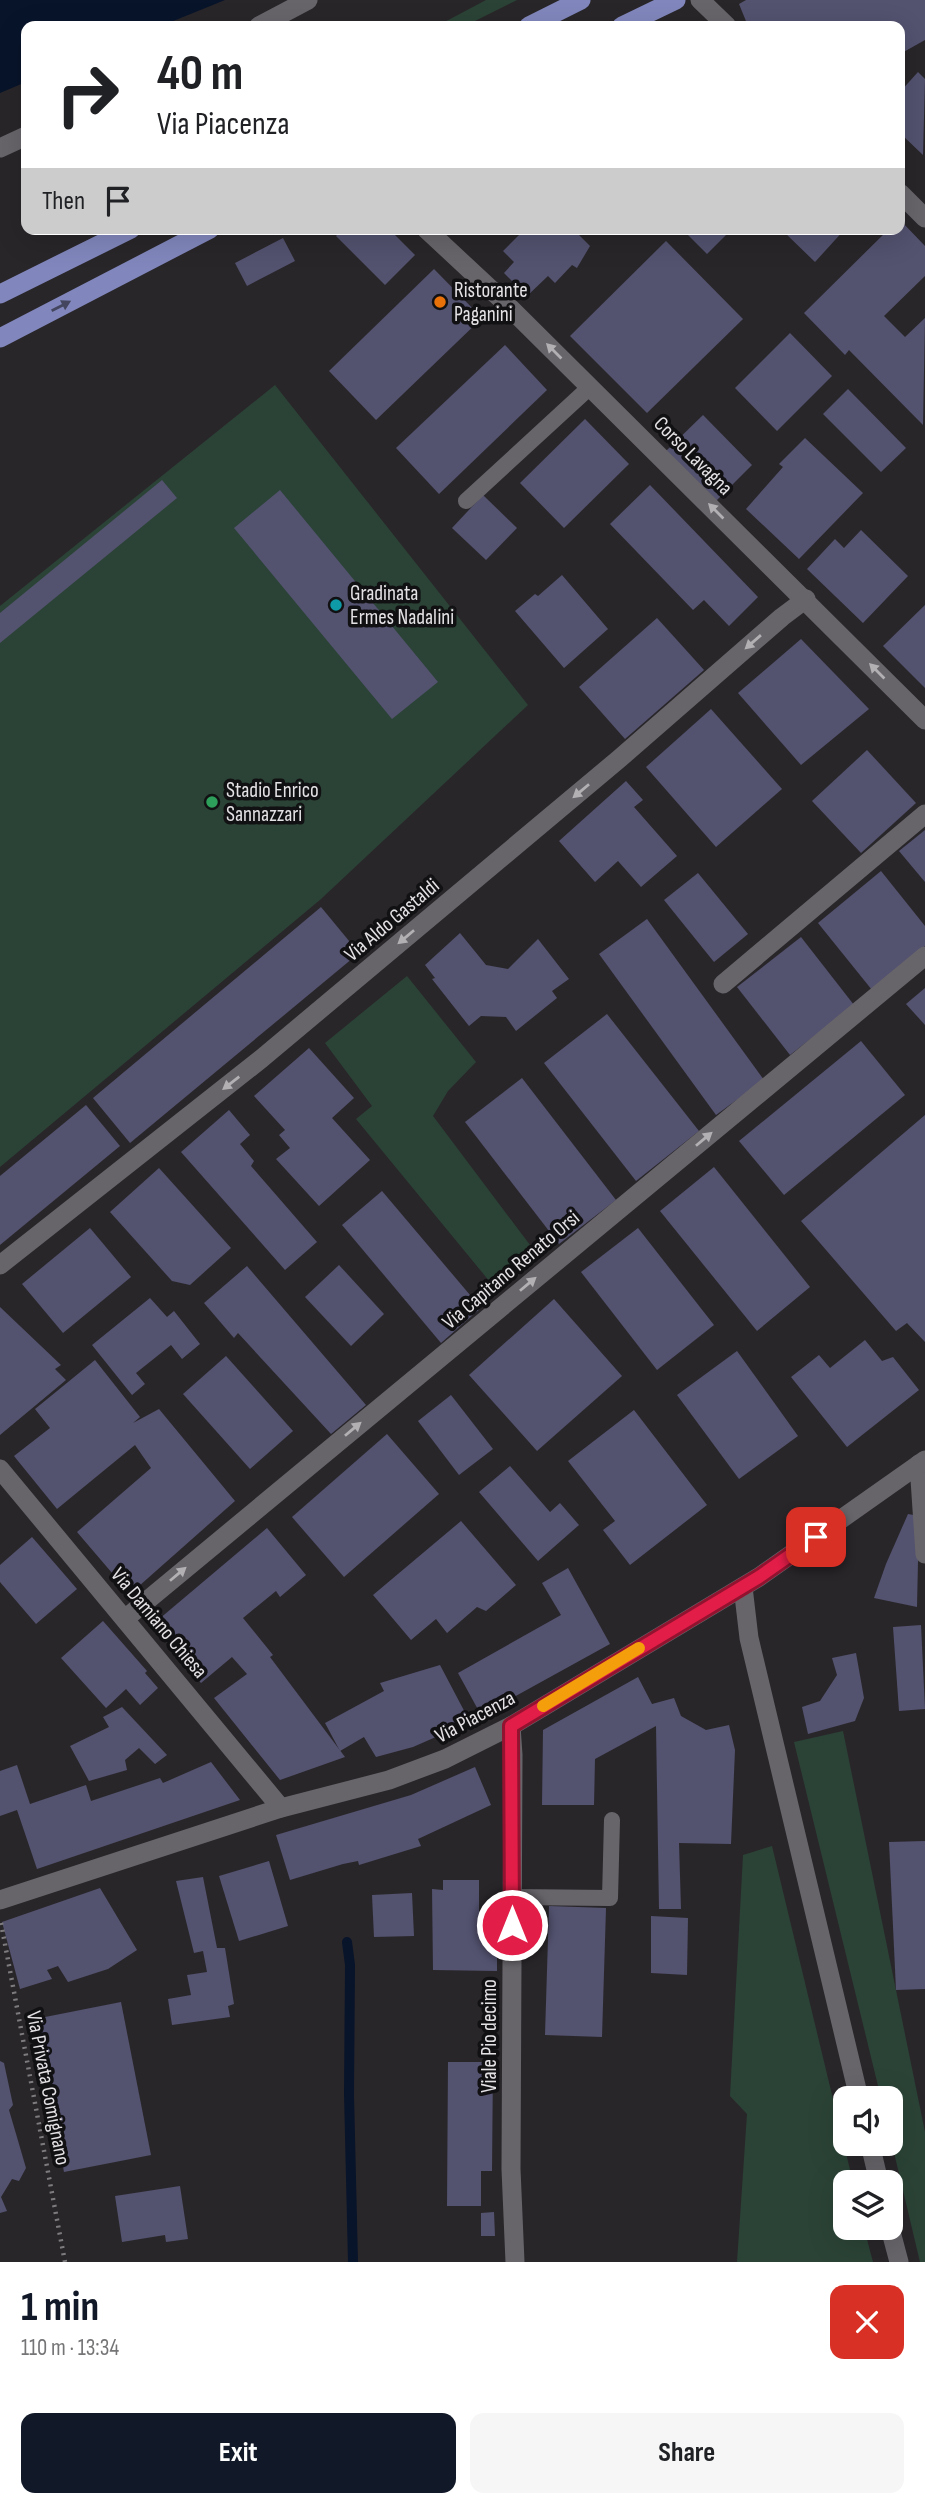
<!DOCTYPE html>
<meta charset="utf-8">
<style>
:root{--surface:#fff;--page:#f6f6f6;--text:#202124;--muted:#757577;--accent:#111827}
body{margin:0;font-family:"Sofia Sans Condensed",sans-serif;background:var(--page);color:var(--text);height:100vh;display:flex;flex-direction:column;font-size:26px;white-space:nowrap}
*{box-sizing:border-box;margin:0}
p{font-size:23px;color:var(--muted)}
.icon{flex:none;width:38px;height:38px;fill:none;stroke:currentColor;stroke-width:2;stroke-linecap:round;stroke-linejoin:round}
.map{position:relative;height:2262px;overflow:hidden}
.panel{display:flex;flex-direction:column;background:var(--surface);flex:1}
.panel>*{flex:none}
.banner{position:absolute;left:21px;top:21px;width:884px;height:214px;border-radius:14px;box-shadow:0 7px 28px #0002;background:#fff;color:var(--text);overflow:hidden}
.tools{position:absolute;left:833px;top:2086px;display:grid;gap:14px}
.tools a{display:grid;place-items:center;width:70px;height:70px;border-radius:14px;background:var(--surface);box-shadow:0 7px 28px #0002;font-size:35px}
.pin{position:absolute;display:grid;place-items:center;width:60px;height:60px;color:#fff;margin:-30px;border-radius:14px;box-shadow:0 4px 10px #0006}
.me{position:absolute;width:77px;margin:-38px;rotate:0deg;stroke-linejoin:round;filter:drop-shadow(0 0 5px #0008)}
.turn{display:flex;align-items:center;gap:24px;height:147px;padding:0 21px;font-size:32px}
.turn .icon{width:91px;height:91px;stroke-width:2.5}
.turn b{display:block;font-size:49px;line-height:60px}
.then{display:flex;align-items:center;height:66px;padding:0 21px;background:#0003;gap:14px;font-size:26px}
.round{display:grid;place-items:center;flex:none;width:74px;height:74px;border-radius:14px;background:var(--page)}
.summary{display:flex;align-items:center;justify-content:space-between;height:119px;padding:0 21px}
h1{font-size:42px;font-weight:700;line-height:52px;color:var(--accent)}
.primary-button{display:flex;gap:14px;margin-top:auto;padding:14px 21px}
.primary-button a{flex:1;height:80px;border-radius:14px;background:var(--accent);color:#fff;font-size:28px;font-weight:700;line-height:80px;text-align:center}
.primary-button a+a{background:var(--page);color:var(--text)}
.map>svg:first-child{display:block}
.green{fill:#2b4336}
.water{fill:#08142a}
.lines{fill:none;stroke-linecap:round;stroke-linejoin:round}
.stream{stroke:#08142a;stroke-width:10}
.building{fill:#53526f}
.path{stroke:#7e7b7e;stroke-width:4.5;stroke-dasharray:2 5;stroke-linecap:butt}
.service{stroke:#68656a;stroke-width:16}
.minor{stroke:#68656a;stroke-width:19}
.tertiary{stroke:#68656a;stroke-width:19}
.primary{stroke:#8187bc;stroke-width:19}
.oneway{fill:#43465e}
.oneway2{fill:#b3b0b4}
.route-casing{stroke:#92132f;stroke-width:18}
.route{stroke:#e11d48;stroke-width:12}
.slow{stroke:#f59e0b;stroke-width:12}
.food-dot{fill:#e8710a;stroke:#111012;stroke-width:2.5}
.culture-dot{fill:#0f9aa8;stroke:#111012;stroke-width:2.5}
.leisure-dot{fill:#2e9e5b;stroke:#111012;stroke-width:2.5}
.labels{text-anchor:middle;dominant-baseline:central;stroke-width:7;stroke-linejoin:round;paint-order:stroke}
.poi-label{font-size:21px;fill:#e5e2e5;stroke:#111012;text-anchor:start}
.street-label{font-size:21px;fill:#e5e2e5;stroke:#111012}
</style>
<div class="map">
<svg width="925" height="2262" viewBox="0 0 925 2262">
<rect width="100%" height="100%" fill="#29262a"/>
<g class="green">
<path d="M486 0H517L465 26H437Z"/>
<path d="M275 385 528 705 321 899 0 1167V606Z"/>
<path d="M407 976 476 1062 448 1091 433 1116 536 1253 495 1288 356 1119 372 1106 325 1043Z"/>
<path d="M843 1731 925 2132V2262H920L891 2140V2098H881L794 1742Z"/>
<path d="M772 1846 853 2182H845V2228H864L873 2262H737L747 2114 730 2096 743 1855Z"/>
</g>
<path class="water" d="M0 0H225L161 26H26V82L0 93Z"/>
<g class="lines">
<path class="stream" d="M347 1942 350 1965 349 2094 353 2262"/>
</g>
<g class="building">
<path d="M746 0H925V40L900 54V26H748L739 4Z"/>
<path d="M918 72 925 79 923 155 900 133V92Z"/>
<path d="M900 220 925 246V276L884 316 905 337 925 318 923 425 849 350 845 355 804 313 889 229H900Z"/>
<path d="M343 229H389L415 255 385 285 336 236Z"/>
<path d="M525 229H573L590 246 577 268 572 265 555 283 548 276 527 296 504 273 514 262 503 251Z"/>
<path d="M682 229H732L707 254Z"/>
<path d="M781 229H845L815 262Z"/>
<path d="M283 238 295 261 247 286 235 263Z"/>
<path d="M666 241 743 319 647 413 570 336Z"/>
<path d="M434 269 482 318 376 420 329 371Z"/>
<path d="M790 333 832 376 777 431 735 388Z"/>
<path d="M505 345 547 390 439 494 396 448Z"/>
<path d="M848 389 906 448 881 472 823 414Z"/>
<path d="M703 415 752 465 715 502 665 452Z"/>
<path d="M585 419 629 464 564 528 520 483Z"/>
<path d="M805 438 863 493 799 559 746 509 783 467 779 464Z"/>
<path d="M162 480 177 498 0 643V613Z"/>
<path d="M650 485 758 597 729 626 704 600 693 610 610 524Z"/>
<path d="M280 490 438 682 392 719 234 528Z"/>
<path d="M483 495 517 528 486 560 452 528Z"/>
<path d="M861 530 908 576 863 623 807 569 835 539 844 548Z"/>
<path d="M562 575 608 629 564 668 515 611 535 594 538 596Z"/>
<path d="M925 605V688L883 646Z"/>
<path d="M657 618 704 670 625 739 579 687Z"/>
<path d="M801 639 869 709 801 765 738 693Z"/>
<path d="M711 709 782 789 716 847 646 767Z"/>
<path d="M867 750 916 803 861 853 812 801Z"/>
<path d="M626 781 643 800 634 807 677 856 641 887 618 861 595 882 559 841Z"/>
<path d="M925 830V882L899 851Z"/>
<path d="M881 871 925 926V946L872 990 818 923Z"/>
<path d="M698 873 748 934 714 962 664 900Z"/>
<path d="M321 907 359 953 130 1143 93 1098Z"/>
<path d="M647 919 764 1080 716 1115 599 954Z"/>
<path d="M460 933 486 965 508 969 538 939 569 979 552 991 557 998 516 1031 506 1017 481 1016 469 1026 432 979 435 978 425 965Z"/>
<path d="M801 937 854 1005 790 1055 737 987Z"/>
<path d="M925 988V1025L906 1004Z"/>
<path d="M607 1014 699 1131 636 1181 544 1063Z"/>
<path d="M861 1041 905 1095 784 1195 739 1141Z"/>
<path d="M309 1048 354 1098 332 1118 370 1160 319 1206 276 1159 290 1148 279 1135 285 1130 254 1096Z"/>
<path d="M522 1078 616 1200 559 1244 465 1122Z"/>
<path d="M86 1105 120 1146 0 1245V1176Z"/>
<path d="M229 1110 250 1135 240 1144 254 1161 251 1166 317 1242 285 1270 181 1152Z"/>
<path d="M925 1115V1342L907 1323 896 1331 801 1221Z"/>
<path d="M714 1167 810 1287 757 1331 660 1211Z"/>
<path d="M159 1168 231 1248 190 1285 172 1281 110 1212Z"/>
<path d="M382 1191 481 1308 441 1343 342 1225Z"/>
<path d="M90 1228 131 1277 63 1333 22 1284Z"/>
<path d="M638 1228 714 1325 657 1370 581 1272Z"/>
<path d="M339 1265 384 1314 351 1346 305 1297Z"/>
<path d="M247 1266 366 1405 331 1434 238 1333 234 1338 204 1303Z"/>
<path d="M150 1298 167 1317 174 1311 200 1344 182 1359 171 1345 136 1373 145 1384 132 1395 92 1345Z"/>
<path d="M554 1299 622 1376 537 1451 469 1375Z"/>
<path d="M0 1307 61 1365 55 1369 66 1380 0 1435Z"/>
<path d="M865 1340 882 1361 893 1357 919 1390 847 1447 791 1377 819 1355 830 1368Z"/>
<path d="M737 1351 798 1436 739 1479 677 1395Z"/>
<path d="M226 1356 293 1431 250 1469 183 1394Z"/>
<path d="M95 1360 140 1417 133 1423 159 1409 235 1501 130 1594 77 1532 151 1468 135 1445 57 1509 14 1456 50 1428 35 1409Z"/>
<path d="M451 1395 493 1449 459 1475 418 1421Z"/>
<path d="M634 1410 707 1505 630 1565 603 1530 615 1521 568 1461Z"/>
<path d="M387 1434 439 1494 344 1577 292 1517Z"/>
<path d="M510 1466 550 1512 560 1503 579 1525 538 1561 479 1492Z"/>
<path d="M908 1514 919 1516 917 1607 874 1598 886 1564Z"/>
<path d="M461 1521 516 1585 486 1611 477 1607 447 1633 436 1619 411 1640 373 1595Z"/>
<path d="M267 1528 306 1575 280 1597 276 1591 243 1618 273 1655 270 1657 345 1757 280 1780 214 1698 247 1674 232 1657 201 1683 152 1625Z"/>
<path d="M32 1537 77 1589 36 1624 0 1582V1565Z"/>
<path d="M568 1568 610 1644 481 1715 458 1673 561 1615 542 1583Z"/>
<path d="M103 1621 147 1671 145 1673 158 1688 140 1705 126 1689 106 1708 61 1658Z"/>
<path d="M921 1625 925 1709 899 1711 893 1627Z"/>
<path d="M856 1653 864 1698 855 1721 808 1734 802 1707 820 1701 837 1675 832 1658Z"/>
<path d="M440 1665 470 1722 413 1747 376 1757 364 1737 340 1751 325 1723 384 1691 380 1683Z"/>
<path d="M638 1677 652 1704 674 1698 681 1716 706 1730 729 1725 735 1750 731 1844 679 1843 681 1909H659L656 1726 595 1759 594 1805H542L543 1730Z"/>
<path d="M122 1707 167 1755 155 1764 139 1748 125 1760 127 1770 89 1781 70 1746 109 1727 103 1717Z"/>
<path d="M211 1762 240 1800 37 1869 17 1810 0 1816V1771L17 1765 30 1804 86 1785 91 1801 160 1778 163 1783Z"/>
<path d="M475 1767 491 1805 418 1839 421 1846 359 1865 358 1861 343 1864 290 1880 276 1835 411 1795Z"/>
<path d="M925 1841V1989L896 1990 889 1842Z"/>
<path d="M269 1861 288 1926 239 1941 219 1876Z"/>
<path d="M203 1877 217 1948H225L234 2004 228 2006 230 2017 172 2025 168 1999 191 1995 187 1975 207 1972 203 1951 194 1953 176 1881Z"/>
<path d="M443 1880H479V1932H497V1971L433 1970 432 1889 443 1890Z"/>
<path d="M100 1888 137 1950 108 1969 68 1982 58 1966 47 1970 52 1979 20 1989 2 1922Z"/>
<path d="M412 1893 414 1936 374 1937 372 1895Z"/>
<path d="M549 1906 606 1908 602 2037 545 2035Z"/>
<path d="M651 1916 688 1918 687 1975 651 1973Z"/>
<path d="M121 2002 151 2155 64 2172 35 2019Z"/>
<path d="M0 2061 4 2063 13 2105 9 2110 26 2168 19 2181 12 2179 1 2197 7 2211 0 2213Z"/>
<path d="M448 2062H493L492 2171H481V2206H447Z"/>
<path d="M180 2186 188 2239 166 2242 165 2235 122 2242 115 2196Z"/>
<path d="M494 2212 495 2236H481V2213Z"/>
</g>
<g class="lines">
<path class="path" d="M1 1923 65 2262"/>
<g class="service">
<path d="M466 501 590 387"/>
<path d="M513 1897 610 1898 612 1820"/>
</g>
<g class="minor">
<path d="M700 0 727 26"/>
<path d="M259 26 308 0"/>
<path d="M0 148 26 136"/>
<path d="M900 193 925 218"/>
<path d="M426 229 499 297 925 720"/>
<path d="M723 984 925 814"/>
<path d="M0 1265 261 1059 619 759 782 617 806 599"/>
<path d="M919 1464 925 1554"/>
<path d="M0 1469 281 1808"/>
<path d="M743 1587 749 1638 859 2098"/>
<path d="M126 1618 925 956"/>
<path d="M511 1726 513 1755 511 2169 515 2262"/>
<path d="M870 2144 879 2182"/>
<path d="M890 2228 899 2262"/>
</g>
<path class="tertiary" d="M0 1900 281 1808 389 1780 445 1759 511 1726 759 1577 925 1460"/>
<g class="primary">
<path d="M529 26 581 0"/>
<path d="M622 26 676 0"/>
<path d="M0 294 131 229"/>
<path d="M0 338 210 229"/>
</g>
</g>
<defs><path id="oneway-solid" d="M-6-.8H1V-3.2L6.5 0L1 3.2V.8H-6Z" transform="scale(1.75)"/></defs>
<use class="oneway" href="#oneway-solid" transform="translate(61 306) rotate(-27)"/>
<g class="oneway2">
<use href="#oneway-solid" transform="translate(554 351) rotate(-135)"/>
<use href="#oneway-solid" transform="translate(716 511) rotate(-135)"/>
<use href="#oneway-solid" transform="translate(753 642) rotate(139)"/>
<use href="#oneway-solid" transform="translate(877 671) rotate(-135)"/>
<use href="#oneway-solid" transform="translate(581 791) rotate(140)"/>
<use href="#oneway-solid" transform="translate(406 937) rotate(140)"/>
<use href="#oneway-solid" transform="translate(231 1083) rotate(142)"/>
<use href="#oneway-solid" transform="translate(704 1139) rotate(-40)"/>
<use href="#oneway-solid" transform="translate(528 1284) rotate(-40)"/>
<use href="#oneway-solid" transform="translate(353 1429) rotate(-40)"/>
<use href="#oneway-solid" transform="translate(178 1574) rotate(-40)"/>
</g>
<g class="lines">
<defs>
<path id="route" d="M512 1925 511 1726 759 1577 816 1537"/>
</defs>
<use href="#route" class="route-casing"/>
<use href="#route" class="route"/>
<path class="slow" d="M543 1706 639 1648"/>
</g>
<circle class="food-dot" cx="440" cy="302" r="7"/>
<circle class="culture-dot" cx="336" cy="605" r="7"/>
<circle class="leisure-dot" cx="212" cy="802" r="7"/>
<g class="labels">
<g class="poi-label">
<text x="454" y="290">Ristorante<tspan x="454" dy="24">Paganini</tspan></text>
<text x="350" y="593">Gradinata<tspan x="350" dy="24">Ermes Nadalini</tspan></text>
<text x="226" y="790">Stadio Enrico<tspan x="226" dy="24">Sannazzari</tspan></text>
</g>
<g class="street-label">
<text transform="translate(693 456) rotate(45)">Corso Lavagna</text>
<text transform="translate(392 920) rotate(-40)">Via Aldo Gastaldi</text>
<text transform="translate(511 1270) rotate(-40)">Via Capitano Renato Orsi</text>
<text transform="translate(159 1623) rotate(50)">Via Damiano Chiesa</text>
<text transform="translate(475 1717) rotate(-28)">Via Piacenza</text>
<text transform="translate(489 2036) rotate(-90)">Viale Pio decimo</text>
<text transform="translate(48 2088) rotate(79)">Via Privata Comignano</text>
</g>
</g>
</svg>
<div class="tools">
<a><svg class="icon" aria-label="sound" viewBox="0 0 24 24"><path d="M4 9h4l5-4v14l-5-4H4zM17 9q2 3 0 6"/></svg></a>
<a><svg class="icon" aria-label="layers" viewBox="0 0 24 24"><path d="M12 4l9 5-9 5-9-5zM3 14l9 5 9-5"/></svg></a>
</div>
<div class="pin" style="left:816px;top:1537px;background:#d93025"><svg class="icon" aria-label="arrive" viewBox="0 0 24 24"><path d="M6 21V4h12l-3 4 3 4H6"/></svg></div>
<svg class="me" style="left:512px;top:1925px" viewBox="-20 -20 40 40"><circle r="17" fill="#e11d48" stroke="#fff" stroke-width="3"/><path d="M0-11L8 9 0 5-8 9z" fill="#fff"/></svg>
<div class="banner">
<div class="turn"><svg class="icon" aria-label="right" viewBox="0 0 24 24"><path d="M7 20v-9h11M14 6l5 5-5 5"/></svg><div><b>40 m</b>Via Piacenza</div></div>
<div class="then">Then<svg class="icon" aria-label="arrive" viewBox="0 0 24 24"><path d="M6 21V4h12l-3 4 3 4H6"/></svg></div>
</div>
</div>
<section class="panel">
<div class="summary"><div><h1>1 min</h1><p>110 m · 13:34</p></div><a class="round" style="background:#d93025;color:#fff"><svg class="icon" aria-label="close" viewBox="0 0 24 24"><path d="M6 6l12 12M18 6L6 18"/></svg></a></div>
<div class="primary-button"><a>Exit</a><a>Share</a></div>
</section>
